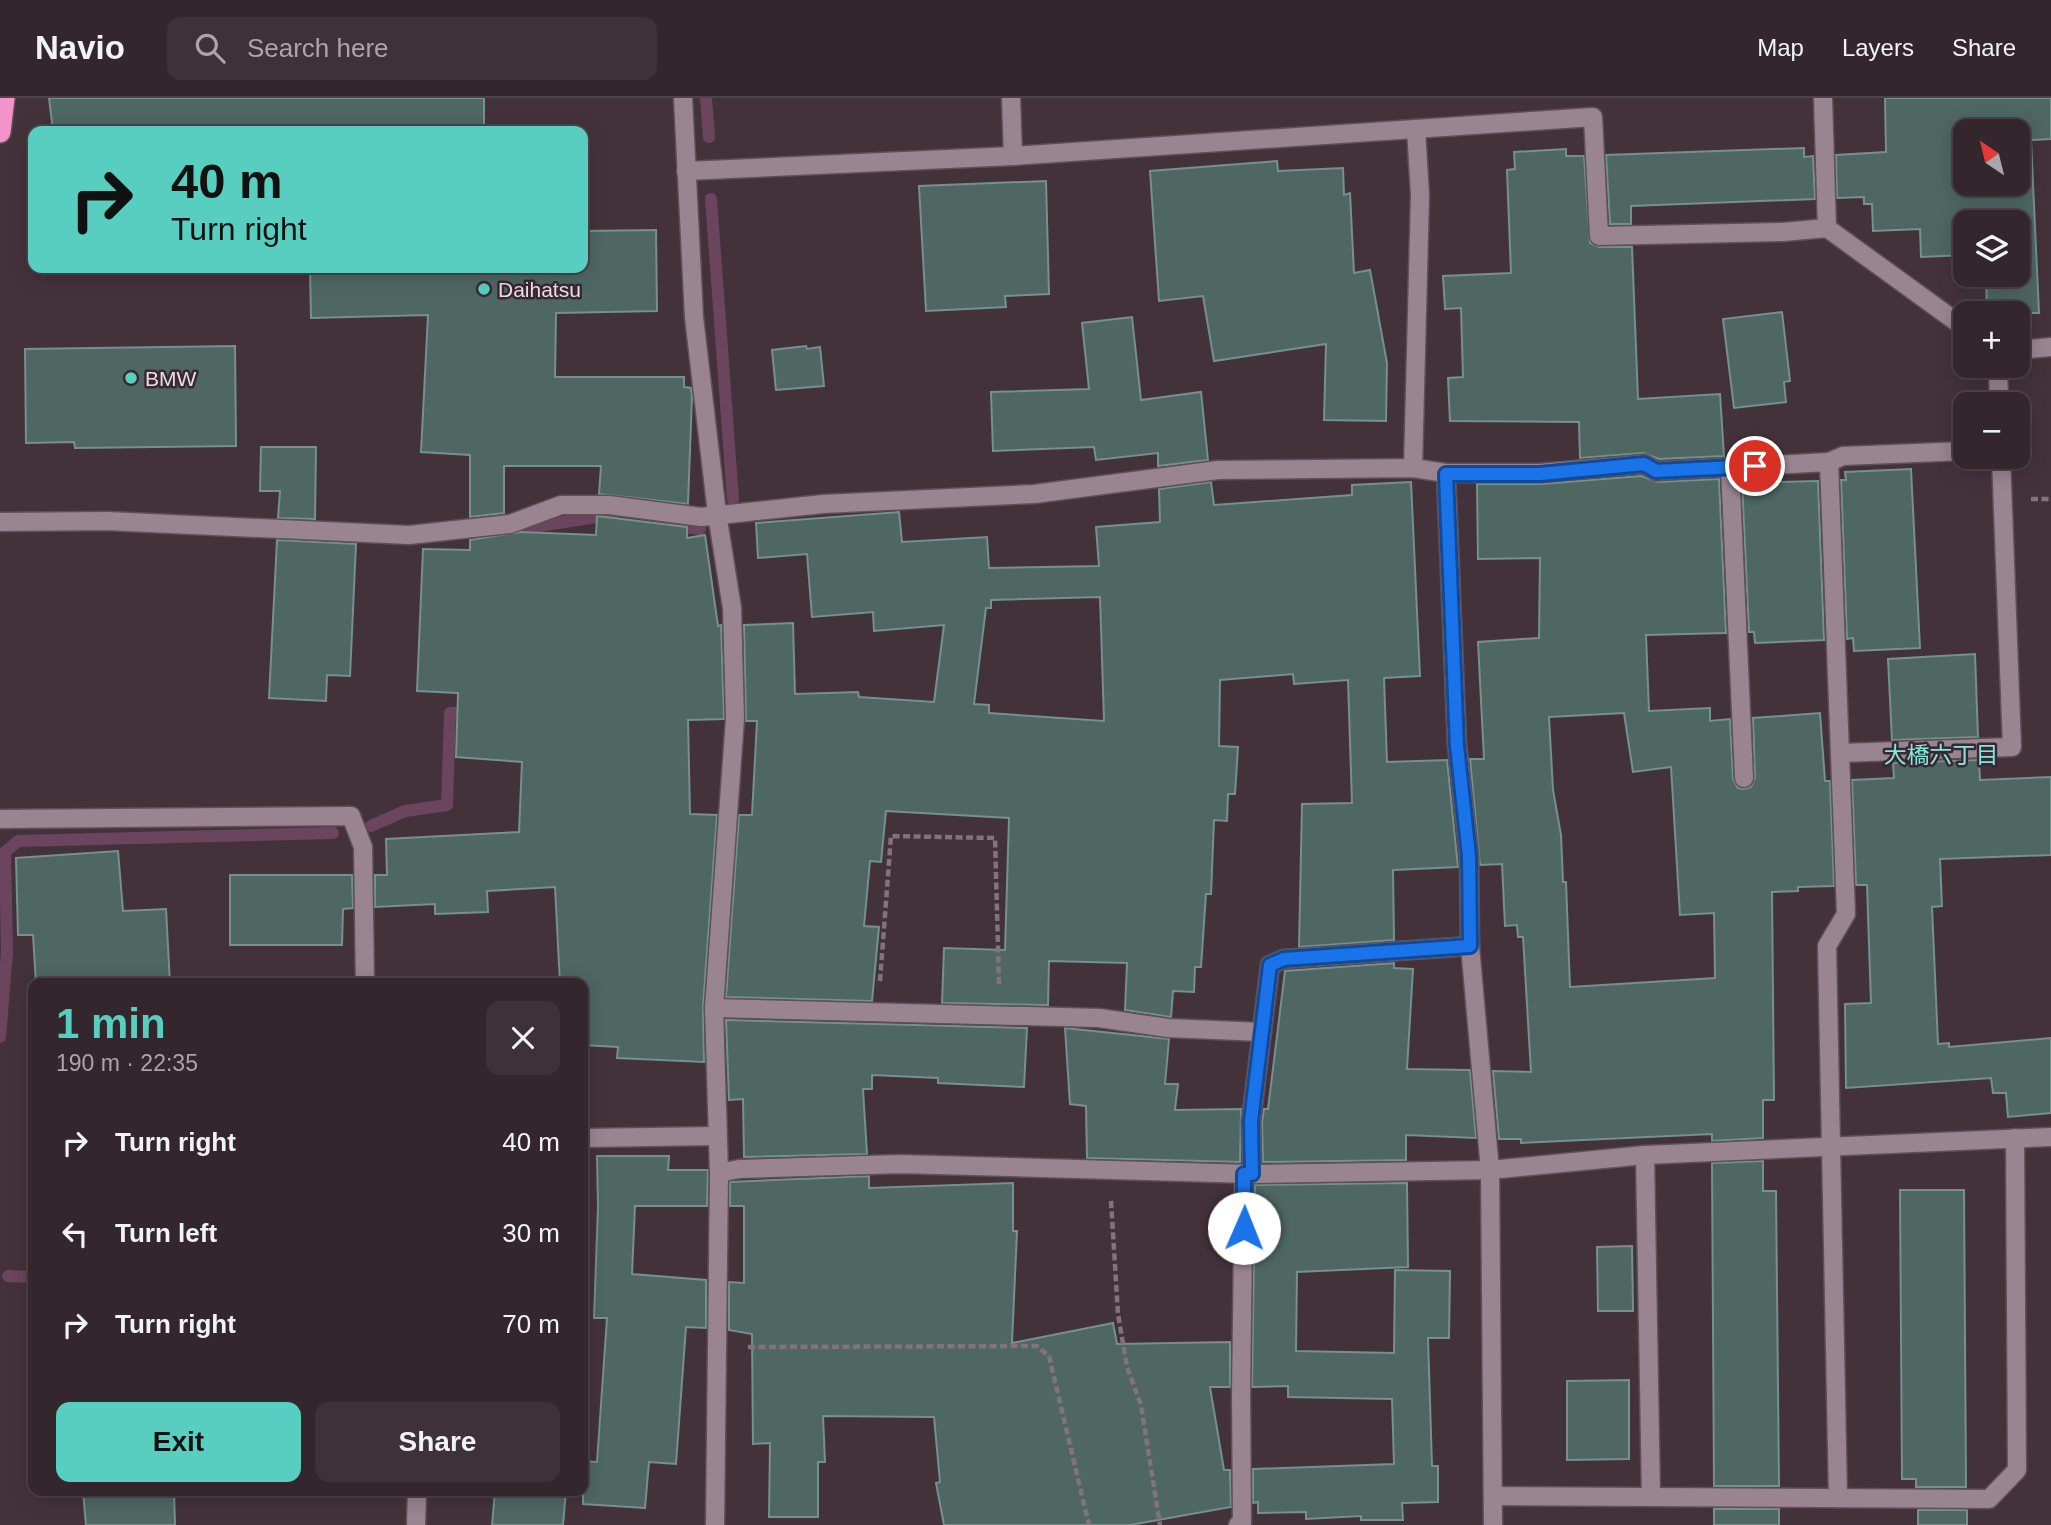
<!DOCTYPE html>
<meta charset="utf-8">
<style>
:root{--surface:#33262c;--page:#3e3238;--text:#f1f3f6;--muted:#a9a5a9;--line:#4e4348;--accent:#58cec0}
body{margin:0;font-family:Arial,"Noto Sans JP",sans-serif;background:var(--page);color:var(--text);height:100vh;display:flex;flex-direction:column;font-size:26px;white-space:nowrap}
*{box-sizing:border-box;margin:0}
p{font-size:23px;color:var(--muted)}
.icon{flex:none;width:38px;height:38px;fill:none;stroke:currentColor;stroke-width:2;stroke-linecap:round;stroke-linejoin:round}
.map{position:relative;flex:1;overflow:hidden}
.details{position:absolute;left:28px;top:880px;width:560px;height:518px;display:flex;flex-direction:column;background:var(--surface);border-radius:14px;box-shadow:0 4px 18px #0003,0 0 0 2px var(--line)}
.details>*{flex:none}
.hud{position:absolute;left:28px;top:28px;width:560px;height:147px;border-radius:14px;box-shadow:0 4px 18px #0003,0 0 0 2px var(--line);background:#58cec0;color:#111;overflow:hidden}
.needle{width:46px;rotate:325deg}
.controls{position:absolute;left:1953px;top:21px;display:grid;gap:14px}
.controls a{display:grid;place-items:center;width:77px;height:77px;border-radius:14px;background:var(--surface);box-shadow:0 4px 18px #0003,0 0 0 2px var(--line);font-size:35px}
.pin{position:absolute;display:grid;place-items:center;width:60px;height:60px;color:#fff;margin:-30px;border:4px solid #fff;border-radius:50%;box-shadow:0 2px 7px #0007}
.me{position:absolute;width:77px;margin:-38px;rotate:1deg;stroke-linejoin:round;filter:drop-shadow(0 0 5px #0008)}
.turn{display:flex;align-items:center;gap:24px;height:147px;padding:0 28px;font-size:32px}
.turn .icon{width:91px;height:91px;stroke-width:2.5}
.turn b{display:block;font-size:49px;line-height:60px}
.round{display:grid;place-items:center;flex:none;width:74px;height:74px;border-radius:14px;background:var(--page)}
.summary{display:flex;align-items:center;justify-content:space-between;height:119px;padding:0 28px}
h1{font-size:42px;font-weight:600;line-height:52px;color:var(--accent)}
.button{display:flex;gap:14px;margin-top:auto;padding:14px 28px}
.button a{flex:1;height:80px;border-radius:14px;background:var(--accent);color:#111;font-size:28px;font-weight:600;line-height:80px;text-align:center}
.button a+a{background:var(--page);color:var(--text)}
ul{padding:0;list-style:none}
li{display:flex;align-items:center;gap:21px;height:91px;padding:0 28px}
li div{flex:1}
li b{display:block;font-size:26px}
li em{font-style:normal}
header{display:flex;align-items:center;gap:42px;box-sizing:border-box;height:98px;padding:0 35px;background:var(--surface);border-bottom:2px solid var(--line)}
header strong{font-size:33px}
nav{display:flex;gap:38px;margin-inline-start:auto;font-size:24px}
.search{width:490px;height:63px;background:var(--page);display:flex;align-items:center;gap:18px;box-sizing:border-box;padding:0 24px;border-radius:14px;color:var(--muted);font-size:26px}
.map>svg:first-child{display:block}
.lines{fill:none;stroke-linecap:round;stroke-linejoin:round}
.stream{stroke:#6b445e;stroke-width:12}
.building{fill:#4e6763;stroke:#76908c;stroke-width:2;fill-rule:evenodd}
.lane-casing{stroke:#5f5058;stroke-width:21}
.street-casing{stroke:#5f5058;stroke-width:21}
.highway-casing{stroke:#5f5058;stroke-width:24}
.path{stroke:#82737a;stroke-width:4.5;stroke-dasharray:7 3.5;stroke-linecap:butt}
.lane{stroke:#99848f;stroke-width:18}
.street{stroke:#99848f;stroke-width:18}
.highway{stroke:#f294ca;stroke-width:21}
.route-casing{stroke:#114b97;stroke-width:18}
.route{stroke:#1a73e8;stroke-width:12}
.poi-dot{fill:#58cec0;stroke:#392831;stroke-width:2.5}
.labels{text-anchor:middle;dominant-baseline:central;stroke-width:5;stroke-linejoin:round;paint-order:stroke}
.poi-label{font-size:21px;fill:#e8dde3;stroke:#392831;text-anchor:start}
.neighbourhood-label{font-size:23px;fill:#81e9dc;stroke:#392831}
</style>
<header>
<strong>Navio</strong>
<div class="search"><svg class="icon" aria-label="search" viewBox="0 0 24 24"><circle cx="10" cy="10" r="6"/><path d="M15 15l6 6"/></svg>Search here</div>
<nav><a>Map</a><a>Layers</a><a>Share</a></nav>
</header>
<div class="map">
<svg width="2051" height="1427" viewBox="0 0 2051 1427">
<rect width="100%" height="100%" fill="#44323b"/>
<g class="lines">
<g class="stream">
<path d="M706 0 709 39"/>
<path d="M711 101 733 401"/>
<path d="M672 428 700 431"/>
<path d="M519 448 520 435 527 430 596 419 612 421"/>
<path d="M371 728 405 713 447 707 450 615 472 614"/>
<path d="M0 939 7 854 5 754 18 743 333 735"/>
<path d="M8 1178 33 1179"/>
</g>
</g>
<g class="building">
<path d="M49 0H484V33H53Z"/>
<path d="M1885 0H2051V41L2031 42 2039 215H1987L1986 177H2018V124H1965V157L1921 159 1920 131 1873 133 1872 106H1864V99L1837 100 1836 57 1886 54ZM1965 33H2018V86H1965Z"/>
<path d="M1804 50V59L1813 58 1815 101 1631 108V126H1610L1606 57Z"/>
<path d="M1566 51V58H1584L1590 145 1599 149H1632L1638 301 1720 296 1724 358 1659 361 1643 355 1580 360 1579 324 1450 323 1448 280 1463 279 1461 210 1445 211 1443 178 1511 175 1507 72 1515 71 1514 54Z"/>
<path d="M1277 63 1278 73 1343 70 1344 97 1350 95 1354 175 1370 172 1387 265 1386 323 1324 322 1326 246 1214 263 1203 198 1159 203 1150 73Z"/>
<path d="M1046 83 1049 196 1005 198 1006 209 926 213 919 88Z"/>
<path d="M656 132 657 213 556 215 555 279H684V289L691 290 692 298 688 406 599 396 601 368H504V415L470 419V357L421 354 428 217 311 220 310 170H583V133Z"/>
<path d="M1782 214 1790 283 1784 284 1786 304 1734 310 1723 221Z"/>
<path d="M1132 219 1141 302 1201 294 1208 362 1158 368V355L1096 362 1094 349 993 353 991 294 1089 291 1082 225Z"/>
<path d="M235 248 236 348 75 350 74 344 26 345 25 251Z"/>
<path d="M806 248 807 251 820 249 824 288 776 292 772 252Z"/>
<path d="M261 349H316L315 421 278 420 280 393H260Z"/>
<path d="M1911 371 1920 550 1854 553 1853 540 1847 541 1841 382H1846L1845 374Z"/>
<path d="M1641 378 1657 384 1719 381 1726 535 1646 537 1649 613 1710 610V623L1730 621 1733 681 1738 690 1744 691 1751 689 1755 680 1753 620 1820 615 1825 683H1830L1834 788 1798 789V793L1772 794 1774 1002H1763V1040L1712 1043V1036L1521 1045V1041H1499L1493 973 1531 974 1523 839H1518L1517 827 1505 828 1502 766 1480 767 1470 661H1484L1478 544 1539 540 1540 460 1478 461 1477 386H1541ZM1624 615 1633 674 1671 669 1680 817 1714 815 1715 880 1570 889 1566 784H1563L1561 737 1553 692 1549 619Z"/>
<path d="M1818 383 1824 542 1755 545 1754 534H1749L1742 385Z"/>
<path d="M1211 384 1214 407 1352 397V387L1411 384 1420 578 1384 580 1387 664 1447 662 1458 769 1393 772 1394 842 1299 849 1302 706 1352 705 1348 582 1294 586 1293 576 1220 582 1219 648 1238 649 1235 696H1228L1227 723 1214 722 1211 796H1206L1201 869H1195L1194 894 1173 893 1171 919 1125 912 1127 865 1049 863 1048 907 942 905 944 850 1005 852 1009 720 886 713 881 764 870 763 864 828 879 829 872 903 726 899 739 717H752L757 623H746L744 527 793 525 795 596 858 594 859 599 934 604 944 527 874 533 873 514 812 519 807 456 758 460 756 425 899 414 902 444 987 439 989 470 1099 468 1096 429 1160 424 1159 391ZM1100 499 1104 623 989 615V607L974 606 986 510H991V502Z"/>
<path d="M597 418 687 429V440L705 437 718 528 721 527 724 621 688 622 690 716 717 717 703 909 704 964 617 960 618 949 583 947V886H560L555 789 487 793 488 814 435 816V806L375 809V777H387L386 741 519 734 522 664 456 659 458 595 417 593 423 451 470 452V442L520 434 596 437Z"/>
<path d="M277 442 356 446 350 578 327 577 326 603 269 600Z"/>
<path d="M1975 556 1978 639 1892 642 1888 561Z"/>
<path d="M1979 662 1980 682 2051 679V757L1940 761 1942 808 1932 809 1938 946 1949 945V949L2051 940V1015L2008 1019 2006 995H1993L1991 980 1846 990 1845 906 1871 905 1867 787H1856L1852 682 1894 680 1893 665Z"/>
<path d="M118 753 123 813 166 811 170 886H36L33 837H18L16 760Z"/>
<path d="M230 777H352L353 810 343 811 342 847H230Z"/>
<path d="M1394 865V870L1413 871 1407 971 1470 972 1476 1040 1406 1037V1062L1263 1064 1262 1024 1264 1011H1268L1285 873Z"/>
<path d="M726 922 1027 930 1024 989 938 985V980L872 977V991H863L867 1056 744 1059 743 1001 729 1002Z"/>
<path d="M1065 930 1169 941 1165 986H1178L1175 1012 1241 1011 1240 1064 1087 1060 1086 1008 1070 1006Z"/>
<path d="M597 1058H669L668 1072H708L707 1108H635L632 1176 706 1182V1230L686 1229 676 1366 649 1364 645 1410 583 1406V1363L597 1364 607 1220H594L598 1108Z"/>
<path d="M1763 1063V1093H1776L1779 1388H1714L1712 1065Z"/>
<path d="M869 1078V1090L1013 1085V1133H1017L1012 1245 1113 1225 1117 1246 1230 1244V1289H1210L1224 1372H1230L1231 1409 1130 1427H944L936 1385 940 1384 934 1319 823 1318 825 1364H818V1419H769L770 1345 753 1346 752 1236 729 1232V1184L744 1185V1108H730V1084Z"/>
<path d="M1407 1085 1408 1169 1297 1174 1296 1253 1394 1255 1395 1172 1450 1173 1449 1240H1428L1432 1368H1438V1404L1402 1405 1403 1422H1361V1418L1306 1421V1414L1258 1415V1404L1253 1405V1371L1394 1366 1392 1301 1288 1299V1288L1252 1289 1255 1087Z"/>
<path d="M1900 1092H1964L1966 1389H1916V1381H1902Z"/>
<path d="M1632 1148 1633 1213H1598L1597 1149Z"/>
<path d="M1629 1282V1361L1567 1362V1283Z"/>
<path d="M83 1393H174L175 1427H86Z"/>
<path d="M495 1393H566L563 1427H492Z"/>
<rect x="1714" y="1411" width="65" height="16"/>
<rect x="1918" y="1412" width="49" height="15"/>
</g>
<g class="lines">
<defs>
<g id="lane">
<path d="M694 219 717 416 732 510 735 621 714 910 719 1075 715 1427"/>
<path d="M1730 369 1744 680"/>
<path d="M1413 370 1420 97 1416 31"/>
<path d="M0 424 107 423 409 437 510 426 561 407H609L701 419 823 406 1034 396 1218 372 1413 370 1446 375H1540L1644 366 1656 373"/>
<path d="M0 721 351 718 363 749 365 886"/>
<path d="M714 910 1099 920 1168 930 1262 934"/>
<path d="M583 1040 716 1038"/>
<path d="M1645 1057 1651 1399"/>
<path d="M719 1075 739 1071 901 1066 1252 1076 1490 1072 1470 848 1469 758 1457 647 1446 375"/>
<path d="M1252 1076 1251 1023 1270 867 1284 861 1470 848"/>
<path d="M1493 1398 1989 1401 2017 1372 2015 1040"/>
<path d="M1838 1400 1827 848 1846 816 1829 364 1843 358 1965 353"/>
<path d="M416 1427 417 1393"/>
<path d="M1238 1427 1242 1424 1241 1295 1244 1076"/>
</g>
<g id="street">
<path d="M683 0 694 219"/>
<path d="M1011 0 1013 58"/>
<path d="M1823 0 1827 130"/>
<path d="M686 73 1013 58 1593 19 1599 138 1783 134 1827 130 1965 230"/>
<path d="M2018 252 2051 249"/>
<path d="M1998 268 1999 306"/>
<path d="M1656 373 1829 364"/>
<path d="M1841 655 2012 649 2001 359"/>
<path d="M1493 1427 1490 1072 1645 1057 2051 1039"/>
</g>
<path id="highway" d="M0 34 4 0"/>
</defs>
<use href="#lane" class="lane-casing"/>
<use href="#street" class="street-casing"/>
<use href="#highway" class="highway-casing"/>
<g class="path">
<path d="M2031 401H2051"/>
<path d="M880 883 891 738 995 740 999 887"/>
<path d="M1111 1103 1118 1216 1127 1269 1141 1307 1160 1427"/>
<path d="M748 1249 1037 1248 1049 1258 1089 1427"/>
</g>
<use href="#lane" class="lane"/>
<use href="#street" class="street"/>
<use href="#highway" class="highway"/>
</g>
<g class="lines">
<defs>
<path id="route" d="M1244 1130V1076H1252L1251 1023 1270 867 1284 861 1470 848 1469 758 1457 648 1446 376H1540L1644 366 1656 373 1755 368"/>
</defs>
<use href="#route" class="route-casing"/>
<use href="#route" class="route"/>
</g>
<g class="poi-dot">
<circle cx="484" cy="191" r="7"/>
<circle cx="131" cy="280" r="7"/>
</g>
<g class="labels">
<g class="poi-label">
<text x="498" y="191">Daihatsu</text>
<text x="145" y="280">BMW</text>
</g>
<g class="neighbourhood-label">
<text x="1941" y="657">大橋六丁目</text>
</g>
</g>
</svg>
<div class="controls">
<a><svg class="needle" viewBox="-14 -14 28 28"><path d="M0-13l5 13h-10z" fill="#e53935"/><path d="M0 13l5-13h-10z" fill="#a9a5a9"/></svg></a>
<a><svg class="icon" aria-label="layers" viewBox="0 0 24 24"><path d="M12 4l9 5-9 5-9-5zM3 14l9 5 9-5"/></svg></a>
<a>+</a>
<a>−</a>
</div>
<div class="pin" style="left:1755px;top:368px;background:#d93025"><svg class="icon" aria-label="arrive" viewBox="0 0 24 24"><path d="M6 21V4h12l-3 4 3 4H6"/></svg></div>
<svg class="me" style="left:1244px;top:1130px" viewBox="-20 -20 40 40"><circle r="19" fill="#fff"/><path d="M0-13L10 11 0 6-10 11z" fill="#1a73e8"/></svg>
<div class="hud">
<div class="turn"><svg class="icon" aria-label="right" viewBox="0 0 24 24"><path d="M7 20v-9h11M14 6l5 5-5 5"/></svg><div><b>40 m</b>Turn right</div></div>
</div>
<section class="details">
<div class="summary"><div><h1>1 min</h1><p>190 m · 22:35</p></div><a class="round"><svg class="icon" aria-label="close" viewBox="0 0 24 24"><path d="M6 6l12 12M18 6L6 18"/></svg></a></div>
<ul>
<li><svg class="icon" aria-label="right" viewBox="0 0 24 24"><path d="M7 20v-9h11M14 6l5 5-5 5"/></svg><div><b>Turn right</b></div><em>40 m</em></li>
<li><svg class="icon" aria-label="left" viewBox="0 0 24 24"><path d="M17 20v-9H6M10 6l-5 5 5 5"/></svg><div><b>Turn left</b></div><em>30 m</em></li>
<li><svg class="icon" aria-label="right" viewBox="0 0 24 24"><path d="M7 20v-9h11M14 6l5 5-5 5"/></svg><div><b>Turn right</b></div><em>70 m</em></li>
</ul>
<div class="button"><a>Exit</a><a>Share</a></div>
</section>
</div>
